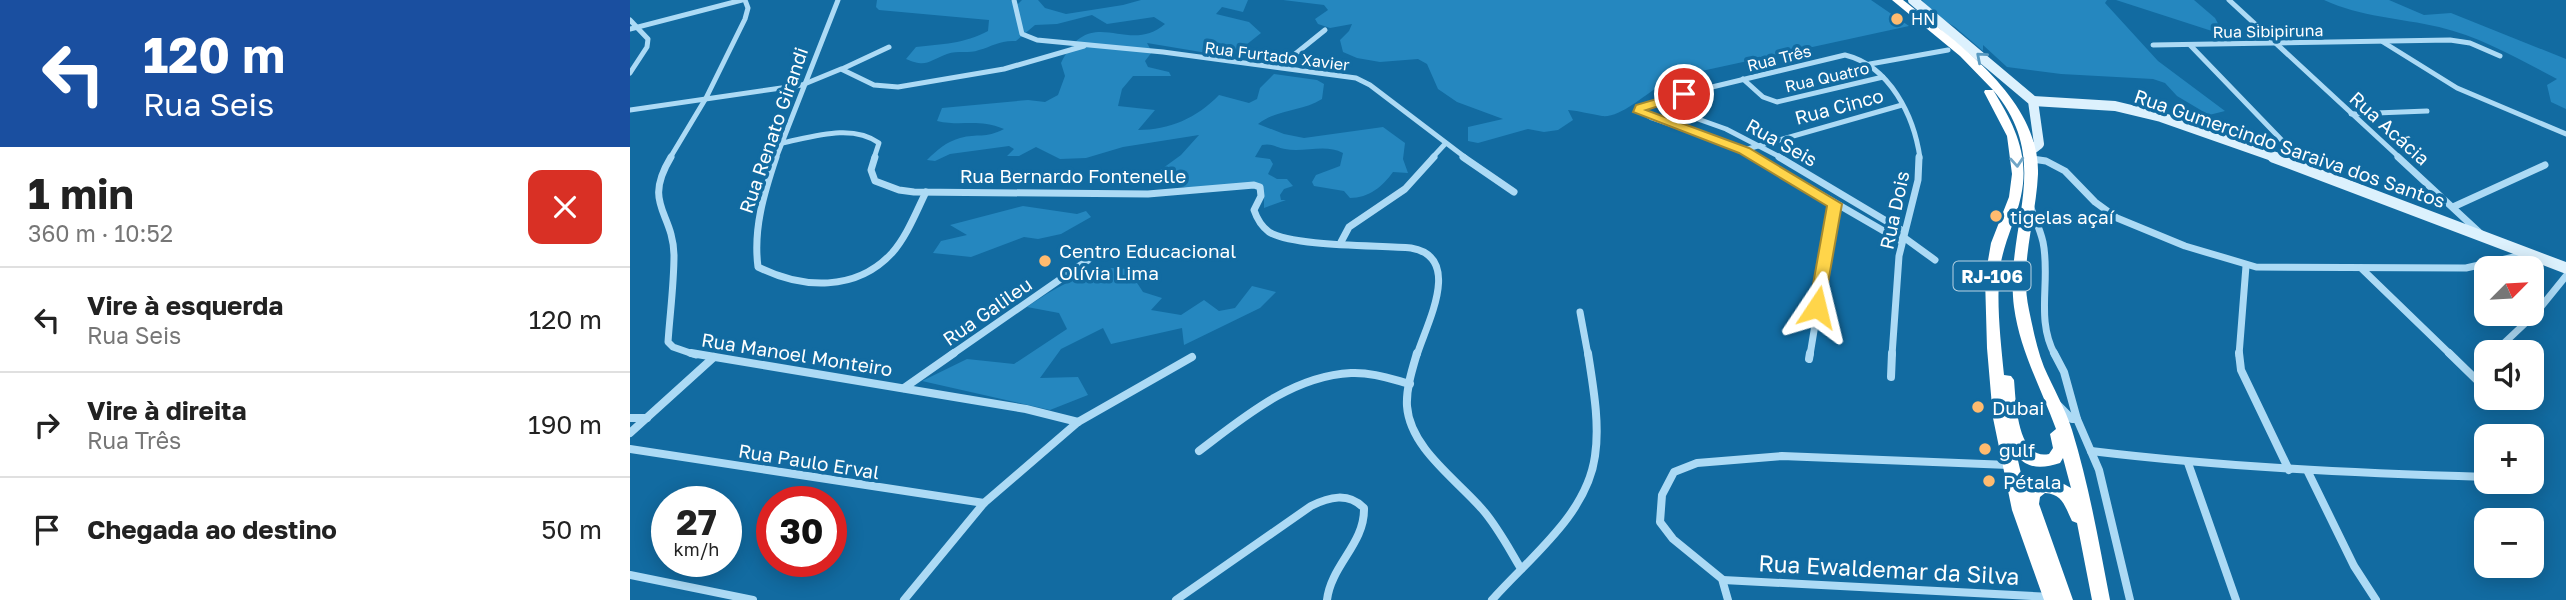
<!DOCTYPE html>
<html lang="pt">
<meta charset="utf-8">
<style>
:root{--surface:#fff;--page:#f2f2f2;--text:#222;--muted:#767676;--line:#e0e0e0}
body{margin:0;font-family:"Golos Text",sans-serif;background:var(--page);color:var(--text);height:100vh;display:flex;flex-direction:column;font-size:26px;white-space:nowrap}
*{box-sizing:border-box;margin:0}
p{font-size:23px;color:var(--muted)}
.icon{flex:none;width:38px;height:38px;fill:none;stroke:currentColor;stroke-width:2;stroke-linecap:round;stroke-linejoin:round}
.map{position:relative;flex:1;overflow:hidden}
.sheet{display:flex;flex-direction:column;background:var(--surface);width:630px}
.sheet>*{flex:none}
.banner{background:#1a4fa0;color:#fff;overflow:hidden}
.needle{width:46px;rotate:66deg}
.controls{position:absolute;left:1844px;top:256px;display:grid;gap:14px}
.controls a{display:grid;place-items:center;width:70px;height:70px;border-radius:14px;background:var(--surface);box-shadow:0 4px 18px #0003;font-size:35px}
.speed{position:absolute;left:21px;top:486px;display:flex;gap:14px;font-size:35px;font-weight:700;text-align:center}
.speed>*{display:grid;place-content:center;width:91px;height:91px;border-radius:50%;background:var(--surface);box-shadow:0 4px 18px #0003;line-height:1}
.speed small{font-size:18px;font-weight:400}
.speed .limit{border:10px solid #d22;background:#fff;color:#111}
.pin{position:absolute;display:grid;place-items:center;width:60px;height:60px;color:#fff;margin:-30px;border:4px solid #fff;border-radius:50%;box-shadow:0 2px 7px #0007}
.me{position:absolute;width:77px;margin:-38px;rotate:10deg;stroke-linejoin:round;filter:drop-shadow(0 0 5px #0008)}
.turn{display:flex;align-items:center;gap:24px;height:147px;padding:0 28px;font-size:32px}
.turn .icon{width:91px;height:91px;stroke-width:2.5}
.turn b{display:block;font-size:49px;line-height:60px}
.round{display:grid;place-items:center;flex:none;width:74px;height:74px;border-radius:14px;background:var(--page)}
.overview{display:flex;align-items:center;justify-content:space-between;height:119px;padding:0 28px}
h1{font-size:42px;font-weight:700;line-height:52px}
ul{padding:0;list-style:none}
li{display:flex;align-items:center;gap:21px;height:105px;padding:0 28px;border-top:2px solid var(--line)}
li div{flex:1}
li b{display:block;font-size:26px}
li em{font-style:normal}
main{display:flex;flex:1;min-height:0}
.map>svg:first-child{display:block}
.green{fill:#2587bf}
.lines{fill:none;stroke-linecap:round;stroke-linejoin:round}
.street-far2{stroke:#acdaf5;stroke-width:5}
.street-far1{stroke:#acdaf5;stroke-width:7}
.street{stroke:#acdaf5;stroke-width:8}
.secondary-far1{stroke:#dcf1fd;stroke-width:10}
.secondary{stroke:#dcf1fd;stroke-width:11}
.highway{fill:#fff;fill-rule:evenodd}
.oneway{stroke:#599ac1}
.oneway2{stroke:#71a6c7}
.route{fill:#ffd54a;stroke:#a68a30;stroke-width:2}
.poi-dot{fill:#ffbb6f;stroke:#126ba1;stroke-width:2.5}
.labels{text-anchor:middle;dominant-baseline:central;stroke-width:7;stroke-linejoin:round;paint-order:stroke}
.far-poi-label{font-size:16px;fill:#fff;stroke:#126ba1;text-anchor:start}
.far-street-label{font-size:16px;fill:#fff;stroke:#126ba1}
.shield{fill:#126ba1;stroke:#b8d3e3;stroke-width:2}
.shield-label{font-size:18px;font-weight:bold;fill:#fff}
.street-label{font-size:19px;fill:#fff;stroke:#126ba1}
.poi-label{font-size:19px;fill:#fff;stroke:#126ba1;text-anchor:start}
.near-street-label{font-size:23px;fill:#fff;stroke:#126ba1}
</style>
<main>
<section class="sheet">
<div class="banner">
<div class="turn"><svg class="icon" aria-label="left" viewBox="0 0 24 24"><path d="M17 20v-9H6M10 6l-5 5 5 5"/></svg><div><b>120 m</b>Rua Seis</div></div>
</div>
<div class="overview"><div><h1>1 min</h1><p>360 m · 10:52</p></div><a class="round" style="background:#d93025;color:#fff"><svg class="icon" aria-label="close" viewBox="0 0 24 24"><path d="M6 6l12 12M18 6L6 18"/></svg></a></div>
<ul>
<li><svg class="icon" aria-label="left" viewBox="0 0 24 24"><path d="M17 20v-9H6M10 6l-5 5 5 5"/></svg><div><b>Vire à esquerda</b><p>Rua Seis</p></div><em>120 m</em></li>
<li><svg class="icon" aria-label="right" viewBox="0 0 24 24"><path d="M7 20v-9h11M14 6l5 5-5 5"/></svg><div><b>Vire à direita</b><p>Rua Três</p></div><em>190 m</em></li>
<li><svg class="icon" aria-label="arrive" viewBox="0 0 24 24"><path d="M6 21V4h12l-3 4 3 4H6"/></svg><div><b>Chegada ao destino</b></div><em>50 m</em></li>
</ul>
</section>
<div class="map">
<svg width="1936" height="600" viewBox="0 0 1936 600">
<rect width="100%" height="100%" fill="#126ba1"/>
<g class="green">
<path d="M247 0H380L388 4 392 0H408L415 8 436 14 493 5 511 0H618L613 12 592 7 586 14 619 22 631 33 601 57 517 43 522 52 515 61 518 67 539 72 541 76H503L492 89 488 106 525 110 508 130C539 130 567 118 589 95L619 103 627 99 630 88 644 74 687 80 694 84 692 99C671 112 647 109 628 124L654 134 674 138 753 127 775 143 773 159 778 173 763 172C753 186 739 198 720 198L714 191 684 186 682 182 686 175 710 166 713 153C695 143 674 153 655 149 645 147 642 143 632 145L625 157 640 159 643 164 638 174 647 179H657L663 186 654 189 650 195 651 200H656L634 208V196L620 185 558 188 551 186 555 173 529 171 551 155 569 135 493 147 456 158 430 159 406 147 389 156H377L384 149 379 146 320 154 305 161 297 160C307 150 316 142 330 138 348 133 355 139 374 129 346 118 333 127 307 121L312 108 398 100 415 102 428 95 435 76 431 63C461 1 497 57 535 24L524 17 477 24 462 15 427 24 405 25 386 41C370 40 363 46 349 50 339 54 328 50 317 54 298 61 297 68 276 59L286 47C312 44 334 44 358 31L359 20 249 10 246 7Z"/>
<path d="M653 0H1241L1279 26 1030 80 1028 87C1013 96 990 118 972 116 960 114 950 111 938 110L943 120 928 130 914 132 898 129 848 143 838 141V127L873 119 827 102 808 89 797 64 788 59 750 62 727 58 713 52 710 40 719 31 722 24 700 28 688 24 685 19 698 10 694 5Z"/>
<path d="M1292 0H1477L1475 3 1528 61 1595 111 1579 115 1547 96 1535 83 1523 79 1431 74 1377 67 1353 45V51L1325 27 1302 13Z"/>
<path d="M1486 0H1564L1585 18 1591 29 1585 32Z"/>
<path d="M1694 0H1759L1794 15 1821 13 1936 59V109L1921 102 1917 85 1927 79C1889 59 1851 37 1809 27 1770 18 1731 17 1694 0Z"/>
<path d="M393 206 447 214 456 211 461 217 431 234 408 239 394 237 341 257 303 253 311 241 337 235 320 225Z"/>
<path d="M482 268 498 269 513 292 532 298 521 310 551 315 574 300 589 311 605 308 622 286 646 292 630 308 554 345 552 328 481 344 473 328 431 349 410 378 448 377 458 395 420 410 292 381 337 359 384 364 437 329 429 313 397 307C426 287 446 276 482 268Z"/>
</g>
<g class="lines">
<g class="street-far2">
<path d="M384 0 392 34 407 40 533 52 726 78 740 85 836 158"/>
<path d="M1599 0 1770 158"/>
<path d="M0 20 18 39 17 47 0 73"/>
<path d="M0 29 112 0"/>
<path d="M1753 42 1827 88 1936 134"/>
<path d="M1523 45 1820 40 1840 43 1870 56"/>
<path d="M1560 45 1669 158"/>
<path d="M1240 64 1318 50"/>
<path d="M649 67 695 30"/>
<path d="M212 69 259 47"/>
<path d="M1113 79 1133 97 1147 102 1253 77"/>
<path d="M1023 103 1096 129 1152 158"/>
<path d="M0 110 172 85 211 69 244 85 268 87 374 69 454 46"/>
<path d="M1721 114 1797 111"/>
<path d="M152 143C182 137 222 123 249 143L244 158"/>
<path d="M1114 150 1272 105"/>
<path d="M40 158 76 98 115 19 118 8 115 0"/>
<path d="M146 158 208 0"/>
<path d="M802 158 815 144"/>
<path d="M1129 158 1114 150 1022 118 1009 110 1022 103 1053 94 1215 55C1260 66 1284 116 1290 158"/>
</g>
<g class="street-far1">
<path d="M41 157C12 205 43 211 44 255 44 284 40 313 38 342L43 347 66 355"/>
<path d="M146 157C134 193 123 229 128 267 172 289 226 292 262 253 277 236 286 212 296 192"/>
<path d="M245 157 241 170 245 181 269 190 284 192 518 194 624 185 630 187 631 196 624 210C627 219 631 226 639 232 664 247 748 245 781 248 834 257 796 325 787 355"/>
<path d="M833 157 884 192"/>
<path d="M1126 157 1271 241"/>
<path d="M1149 157 1273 231"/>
<path d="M1667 157 1677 167"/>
<path d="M1768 157 1850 233"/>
<path d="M1402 159 1416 161 1435 171 1465 202 1487 218 1555 246 1626 267 1836 268 1897 254"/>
<path d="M1400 205C1404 217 1410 229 1413 242 1421 280 1405 319 1425 355"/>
<path d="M1823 207 1915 165"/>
<path d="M1272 236 1305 260"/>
<path d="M711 242 719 227 775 189 804 157"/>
<path d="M1731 268 1821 355"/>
<path d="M950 312 958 355"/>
<path d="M1871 346 1906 313 1936 276"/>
<path d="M321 355 458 260"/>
<path d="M1180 355 1205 204"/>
<path d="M1262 355 1269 256 1288 180 1289 157"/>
<path d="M1609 355 1616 266"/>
</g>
<g class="street">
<path d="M61 353 396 409 448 422"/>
<path d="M787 353C782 370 776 389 777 406 780 448 826 479 852 509 867 526 878 547 890 567"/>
<path d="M1424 353 1434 372 1447 419"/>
<path d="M1609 353 1611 370 1659 470"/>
<path d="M1819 353 1857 390"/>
<path d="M1179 359 1180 353"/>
<path d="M1261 377 1262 353"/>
<path d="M274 388 324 353"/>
<path d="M1429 406 1442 419H1447L1469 470 1500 600"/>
<path d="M0 418H17"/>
<path d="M0 433 84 357"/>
<path d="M0 449 354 503"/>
<path d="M569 451C614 417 662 376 721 373 741 372 761 379 780 384"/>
<path d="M1461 451C1593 467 1724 473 1857 477"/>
<path d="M1558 463 1606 600"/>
<path d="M1678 472 1724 566 1746 600"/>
<path d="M0 575 123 600"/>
<path d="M1093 580 1421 597"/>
<path d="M274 600 354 503 448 422 562 357"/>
<path d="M546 600 681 506C699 497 718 492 734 508 735 544 701 565 697 600"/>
<path d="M862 600C899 558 957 515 965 456 970 423 963 386 958 353"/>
<path d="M1098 600 1092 579 1043 539 1030 522 1032 495 1044 472 1067 463 1152 456 1379 465"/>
</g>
<g class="secondary-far1">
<path d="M1283 0 1403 101 1409 144 1400 151"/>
<path d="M1403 101 1485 106 1531 117 1648 158"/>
</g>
<path class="secondary" d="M1643 157 1936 268"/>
<path class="highway" d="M1262 0H1273C1325 41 1410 98 1408 174 1406 219 1389 265 1399 310 1403 329 1407 349 1414 367 1423 388 1435 408 1442 430 1459 485 1469 543 1480 600H1462L1447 523 1442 521C1435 507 1433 494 1415 493L1410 497 1409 504 1443 600H1414L1382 510 1363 418 1357 348 1355 278 1361 243 1379 197 1382 174 1377 136 1354 92 1355 90H1363L1330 56ZM1363 90C1425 162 1374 227 1384 307 1390 351 1411 388 1426 429L1420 434 1423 448 1419 454C1387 461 1386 402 1384 380L1381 376 1374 375C1371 344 1367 310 1369 279 1370 249 1385 224 1391 196 1400 155 1384 124 1363 90ZM1387 456C1399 470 1414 468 1430 463L1433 458 1441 488C1424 478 1409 476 1395 491Z"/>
</g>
<defs><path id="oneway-chevron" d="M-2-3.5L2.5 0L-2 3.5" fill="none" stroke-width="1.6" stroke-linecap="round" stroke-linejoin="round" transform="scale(1.75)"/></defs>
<use class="oneway" href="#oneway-chevron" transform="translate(1351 57) rotate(-139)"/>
<use class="oneway2" href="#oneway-chevron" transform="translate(1387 162) rotate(86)"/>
<path class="route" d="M1054 91 1060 94 1058 97 1016 110 1119 148 1212 204 1193 311 1187 313 1179 307 1197 206 1109 153 1003 112 1006 105Z"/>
<g class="poi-dot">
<circle cx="1267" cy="19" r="7"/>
<circle cx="1366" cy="216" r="7"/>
<circle cx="415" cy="261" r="7"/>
<circle cx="1348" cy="407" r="7"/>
<circle cx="1355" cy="449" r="7"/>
<circle cx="1359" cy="481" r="7"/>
</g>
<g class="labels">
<g class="far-poi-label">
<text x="1281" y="19">HN</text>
</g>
<g class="far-street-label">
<text transform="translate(1638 31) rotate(-1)">Rua Sibipiruna</text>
<text transform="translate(647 56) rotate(7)">Rua Furtado Xavier</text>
<text transform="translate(1149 58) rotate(-14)">Rua Três</text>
<text transform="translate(1197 77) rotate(-13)">Rua Quatro</text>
</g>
<rect class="shield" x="1323.5" y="261.5" width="77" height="29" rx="5"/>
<g class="shield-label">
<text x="1362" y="276">RJ-106</text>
</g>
<g class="street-label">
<text transform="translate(1209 106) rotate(-15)">Rua Cinco</text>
<text transform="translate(1760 128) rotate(42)">Rua Acácia</text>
<text transform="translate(143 130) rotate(-71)">Rua Renato Girandi</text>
<text transform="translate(1152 142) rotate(29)">Rua Seis</text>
<text transform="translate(1660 148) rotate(19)">Rua Gumercindo Saraiva dos Santos</text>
<text x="443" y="175">Rua Bernardo Fontenelle</text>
<text transform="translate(1264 210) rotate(-78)">Rua Dois</text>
<text transform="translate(357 311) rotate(-35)">Rua Galileu</text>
<text transform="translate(167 354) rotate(9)">Rua Manoel Monteiro</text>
<text transform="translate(179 461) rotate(9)">Rua Paulo Erval</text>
</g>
<g class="poi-label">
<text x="1380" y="216">tigelas açaí</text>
<text x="429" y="250">Centro Educacional<tspan x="429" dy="22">Olívia Lima</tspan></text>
<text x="1362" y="407">Dubai</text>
<text x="1369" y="449">gulf</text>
<text x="1373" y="481">Pétala</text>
</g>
<g class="near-street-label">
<text transform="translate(1259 569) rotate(3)">Rua Ewaldemar da Silva</text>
</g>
</g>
</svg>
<div class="controls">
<a><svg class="needle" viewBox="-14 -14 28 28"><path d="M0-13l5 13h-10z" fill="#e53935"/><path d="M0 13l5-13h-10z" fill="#767676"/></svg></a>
<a><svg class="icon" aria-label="sound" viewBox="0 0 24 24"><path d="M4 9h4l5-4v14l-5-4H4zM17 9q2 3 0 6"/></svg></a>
<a>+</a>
<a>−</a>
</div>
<div class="speed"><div>27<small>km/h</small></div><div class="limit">30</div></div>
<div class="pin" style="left:1054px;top:94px;background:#d93025"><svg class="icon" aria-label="arrive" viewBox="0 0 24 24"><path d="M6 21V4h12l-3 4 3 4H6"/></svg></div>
<svg class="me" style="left:1187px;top:307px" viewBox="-20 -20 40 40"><path d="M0-17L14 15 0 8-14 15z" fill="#ffd54a" stroke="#fff" stroke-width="4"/></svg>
</div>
</main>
